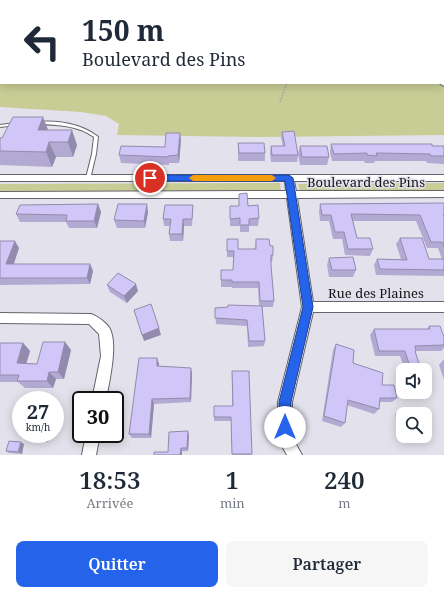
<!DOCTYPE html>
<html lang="fr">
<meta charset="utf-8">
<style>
:root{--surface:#fff;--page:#f6f6f7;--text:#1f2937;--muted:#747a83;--accent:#2563eb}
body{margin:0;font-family:"Noto Serif",serif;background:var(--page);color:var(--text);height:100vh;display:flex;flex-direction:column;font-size:15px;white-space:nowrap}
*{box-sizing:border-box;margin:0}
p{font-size:13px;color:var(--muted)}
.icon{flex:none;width:22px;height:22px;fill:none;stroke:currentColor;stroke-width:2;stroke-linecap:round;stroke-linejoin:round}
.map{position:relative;height:455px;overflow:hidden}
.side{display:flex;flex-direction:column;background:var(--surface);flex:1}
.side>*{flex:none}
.top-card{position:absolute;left:0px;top:0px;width:444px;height:84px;box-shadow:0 2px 10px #0003;background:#fff;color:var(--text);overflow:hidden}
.buttons{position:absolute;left:396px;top:363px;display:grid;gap:8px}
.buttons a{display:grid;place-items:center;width:36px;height:36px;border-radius:8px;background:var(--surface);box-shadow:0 2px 10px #0003;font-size:20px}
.speed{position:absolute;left:12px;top:391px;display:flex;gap:8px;font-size:20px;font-weight:700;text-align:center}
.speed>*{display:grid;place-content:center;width:52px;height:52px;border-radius:50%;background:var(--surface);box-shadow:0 2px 10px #0003;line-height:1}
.speed small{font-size:10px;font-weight:400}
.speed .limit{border:2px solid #111;border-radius:6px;background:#fff;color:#111}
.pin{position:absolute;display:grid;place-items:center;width:34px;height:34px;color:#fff;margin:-17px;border:2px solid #fff;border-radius:50%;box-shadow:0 1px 4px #0007}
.me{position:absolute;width:44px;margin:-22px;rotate:0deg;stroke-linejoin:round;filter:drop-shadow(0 0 3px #0008)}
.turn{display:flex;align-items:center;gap:14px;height:84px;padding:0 16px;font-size:18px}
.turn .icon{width:52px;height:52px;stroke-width:2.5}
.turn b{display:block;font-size:28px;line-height:34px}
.eta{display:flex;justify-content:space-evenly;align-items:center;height:68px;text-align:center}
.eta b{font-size:24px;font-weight:600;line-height:28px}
.cta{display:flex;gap:8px;margin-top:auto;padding:8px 16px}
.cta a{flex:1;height:46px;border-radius:8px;background:var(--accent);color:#fff;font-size:16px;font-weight:600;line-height:46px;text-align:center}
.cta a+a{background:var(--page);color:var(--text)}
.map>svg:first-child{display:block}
.green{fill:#c8cd95;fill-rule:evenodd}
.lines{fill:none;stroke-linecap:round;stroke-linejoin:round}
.service-casing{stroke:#65636c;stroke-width:2}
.minor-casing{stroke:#65636c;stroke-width:2}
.tertiary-casing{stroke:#65636c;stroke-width:2}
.path{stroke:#a4a2aa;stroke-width:1.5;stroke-dasharray:1.5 1.5;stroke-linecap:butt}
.service{fill:#fff;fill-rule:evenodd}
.minor{fill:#fff;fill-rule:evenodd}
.tertiary{fill:#fff;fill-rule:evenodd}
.wall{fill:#b3aad4}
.shaded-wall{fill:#928bad}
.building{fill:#d0c6f7;stroke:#928bad}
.route{fill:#2563eb;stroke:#184099}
.slow{fill:#f59e0b}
.labels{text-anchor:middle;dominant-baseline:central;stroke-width:3;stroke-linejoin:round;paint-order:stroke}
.street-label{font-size:13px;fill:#131215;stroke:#e3e1eb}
</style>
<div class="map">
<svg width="444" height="455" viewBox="0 0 444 455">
<rect width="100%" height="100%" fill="#e3e1eb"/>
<g class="green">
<path d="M0 0H444V135L263 137 117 135 119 124 106 116 81 112 0 107ZM1 1H443V83H1Z"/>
<path d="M280 183 281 191H0V184Z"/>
<path d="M444 183V191H300L298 184Z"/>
</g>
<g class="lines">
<defs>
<g id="service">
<path d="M235 0H238L237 1H234Z"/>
<rect x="266" y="0" width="3" height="1"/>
<path d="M405 0H410L412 1H407Z"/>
<path d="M38 122C58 120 81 124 97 136L98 137 96 154 90 179 88 180 86 178 92 154 94 137C77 125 59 125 39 124H38Z"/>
<path d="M15 123 17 124 16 125 0 127V125Z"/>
</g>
<g id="minor">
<path d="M0 175H444V181H294L296 191H444V197L297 198 313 302H444V312H313L292 402V437L302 455H287L278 439V402L302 307 287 198H0V192L286 191 285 181H0Z"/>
<path d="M0 313 91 314C97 316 107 323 110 329 118 346 109 382 106 400H92L101 356 99 334 89 324 0 323Z"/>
<path d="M86 434H100L96 455H82Z"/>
</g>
<g id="tertiary">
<rect x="435" y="0" width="8" height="1"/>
<path d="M443 78H444V86L439 83H443Z"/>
</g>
</defs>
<use href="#service" class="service-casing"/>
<use href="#minor" class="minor-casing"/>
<use href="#tertiary" class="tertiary-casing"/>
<g class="path">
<path d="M170 0 178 1"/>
<path d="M280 102 287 83"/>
</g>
<use href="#service" class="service"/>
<use href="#minor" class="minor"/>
<use href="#tertiary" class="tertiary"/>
</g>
<g class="wall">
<path d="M48 130 77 145 73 157H56L52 167 0 165V138Z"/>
<path d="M282 132 298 155 297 162H271L270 153 271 146H283L281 138Z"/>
<path d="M181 140 179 163H169V165L121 163 119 155 165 147Z"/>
<path d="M238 143 265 153V161H238Z"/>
<path d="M331 144 444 146V164L427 163 426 161H375L374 163H365L364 161H332L330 152Z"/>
<path d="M300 146 329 157 327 165H300L298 154Z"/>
<path d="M239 194 259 218 258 226H249V232H240V226H230V206H239Z"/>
<path d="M444 203V276L376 275 374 265 377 259H401L396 244 400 238 429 259H442L438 248H427L416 221H353L357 238 373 249 370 256 345 255 342 239H333L329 221H320L319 211 320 204Z"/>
<path d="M98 204 101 212 97 228H69L66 222H20L16 214Z"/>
<path d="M148 212 145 228H117L114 220Z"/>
<path d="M193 212 192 226H184L183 241H170L169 234 170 226H164L163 219Z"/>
<path d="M227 239 238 249H255L256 239 270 246 273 255 272 262H271V265L274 301 273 307H262L265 341 264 346 248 347 247 326 216 324 215 308 259 306 258 288H232V287H221V270H233V257H227Z"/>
<path d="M0 241 19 248 14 264H90L93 271 90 284 0 285Z"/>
<path d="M329 258 356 270 353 277H329L327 265Z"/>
<path d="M107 285 138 291 127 303 110 292Z"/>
<path d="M429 326 444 337V348L441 351H416L415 352 421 370H405L400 356H375L370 335 374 329H427Z"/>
<path d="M65 342 71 350 64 379H56L53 388H25L18 382H0V343H23L30 351 26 364H37Z"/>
<path d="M336 344 353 363 382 385 397 398 392 402H379V409L374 414 347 405 345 423 341 427 322 421 333 350Z"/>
<path d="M157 358 159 364V366L192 373 191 402 154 404 151 438H132L129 434Z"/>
<path d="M444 359V380L439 365Z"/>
<path d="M232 371 252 454 251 455H232L231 421H214V406H232Z"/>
<path d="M424 409 430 431 425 434V414H403V435H400L395 414 400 410Z"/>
<path d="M50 434 48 442 28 441 22 437Z"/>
<path d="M189 435 188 451 168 452Z"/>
<path d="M24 444 22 454 9 453 6 451Z"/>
</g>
<g class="shaded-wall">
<path d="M43 117 49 132 38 130Z"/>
<path d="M72 130 77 145 73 157 68 142Z"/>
<path d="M180 133 181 140 179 163 178 155Z"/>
<path d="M49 142 56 157 52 167 46 152Z"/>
<path d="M98 204 101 212 97 228 94 221Z"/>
<path d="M147 204 148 212 145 228 144 221Z"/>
<path d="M183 219 184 226 183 241 182 234Z"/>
<path d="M15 241 19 248 11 271 6 264Z"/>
<path d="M90 264 93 271 90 284 87 278Z"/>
<path d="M136 284 138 291 127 303 124 296Z"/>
<path d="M159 328 161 335 144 341 142 335Z"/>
<path d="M65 342 71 350 64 379 58 372Z"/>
<path d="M23 343 30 351 24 371 17 363Z"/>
<path d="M157 358 159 364 158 372 157 366Z"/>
<path d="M191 368 192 373 191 402 190 398Z"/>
<path d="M49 372 56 379 53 388 47 381Z"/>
<path d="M152 399 154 404 151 438 149 434Z"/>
<path d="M188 431 189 435 188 451 187 448Z"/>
<path d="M44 434H50L48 442 43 438Z"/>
<path d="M21 442 24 444 22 454 18 452Z"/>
<path d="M181 448 182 452V455H180Z"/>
</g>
<g class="building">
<path d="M13 117H43L38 130H72L68 142H49L46 152 0 151V138H2Z"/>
<path d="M294 131 298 155H272L271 146H285L282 132Z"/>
<path d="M166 133H180L178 155 168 156V157L119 155 121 146 165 147Z"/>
<path d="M238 143H264L265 153H239Z"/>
<path d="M331 144H432V146H444V156H431L430 154 376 153 377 156 367 155V153L334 154Z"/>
<path d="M300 146H327L329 157H302Z"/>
<path d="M247 193 248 206 258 205 259 218 249 219V225H240V218L230 219V206H239V194Z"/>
<path d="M444 203V215H443L444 216V246L442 242H431L420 215 351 214 357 238H370L373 249H348L344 232H335L331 215H322L320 204Z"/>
<path d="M98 204 94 221H66L67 215 16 214 20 205Z"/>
<path d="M118 204H147L144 221 114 220Z"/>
<path d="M165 205H193L192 219H183L182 234H169L171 219H163Z"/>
<path d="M400 238H422L429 259H444V270L380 269 377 259 407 260Z"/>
<path d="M227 239H238V249H256V239H269L270 246H273V255H271V265L274 301H260L259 282H232V280H221V270H233L234 251H227Z"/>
<path d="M0 241H15L6 264H90L87 278H0Z"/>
<path d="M353 257 356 270H332L329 258Z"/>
<path d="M118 273 136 284 124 296 107 285Z"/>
<path d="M151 304 159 328 142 335 134 310Z"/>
<path d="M228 305 262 306 265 341H249L247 320 215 318V308L228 307Z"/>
<path d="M429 326H440L444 337V345L415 346 416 351H415L421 370H411L405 351H379L374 329H430Z"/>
<path d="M43 342H65L58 372H49L47 381H17L19 375H0V343H23L17 363 37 364Z"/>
<path d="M336 344 354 350 353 363 383 373 382 385H394L397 398H380L379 409 348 400 345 423 324 416Z"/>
<path d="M139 358H157V366L191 368 190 398 152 399 149 434H129Z"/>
<path d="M232 371H249L252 454H232L231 417H214V406H233Z"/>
<path d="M424 409 430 431H425V414H403V421L400 410Z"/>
<path d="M188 431 187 448H181L180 455H154V452H168L169 432Z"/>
<path d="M23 434H44L43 438 22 437Z"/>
<path d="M9 441 21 442 18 452 6 451Z"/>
</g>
<path class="route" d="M150 175H289L293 178 313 307 291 402V427L289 431 285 433 281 431 279 427V402L303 307 285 181H150L146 178Z"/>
<path class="slow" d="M193 175H272L276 178 272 181H193L189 178Z"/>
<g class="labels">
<g class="street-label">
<text x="366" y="182">Boulevard des Pins</text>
<text x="376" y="293">Rue des Plaines</text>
</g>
</g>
</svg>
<div class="buttons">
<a><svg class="icon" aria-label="sound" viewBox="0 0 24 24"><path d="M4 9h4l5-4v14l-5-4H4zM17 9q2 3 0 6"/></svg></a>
<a><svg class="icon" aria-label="search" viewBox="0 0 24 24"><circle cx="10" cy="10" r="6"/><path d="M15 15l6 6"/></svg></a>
</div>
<div class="speed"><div>27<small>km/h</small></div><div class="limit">30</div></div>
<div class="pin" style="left:150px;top:178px;background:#d93025"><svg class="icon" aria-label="arrive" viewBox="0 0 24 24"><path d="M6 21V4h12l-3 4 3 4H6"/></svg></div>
<svg class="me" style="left:285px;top:427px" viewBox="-20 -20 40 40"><circle r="19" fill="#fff"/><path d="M0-13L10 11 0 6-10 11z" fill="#2563eb"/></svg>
<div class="top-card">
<div class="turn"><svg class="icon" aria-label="left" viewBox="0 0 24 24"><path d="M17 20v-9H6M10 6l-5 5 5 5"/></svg><div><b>150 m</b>Boulevard des Pins</div></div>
</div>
</div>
<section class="side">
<div class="eta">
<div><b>18:53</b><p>Arrivée</p></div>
<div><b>1</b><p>min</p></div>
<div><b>240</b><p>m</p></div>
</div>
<div class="cta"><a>Quitter</a><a>Partager</a></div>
</section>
